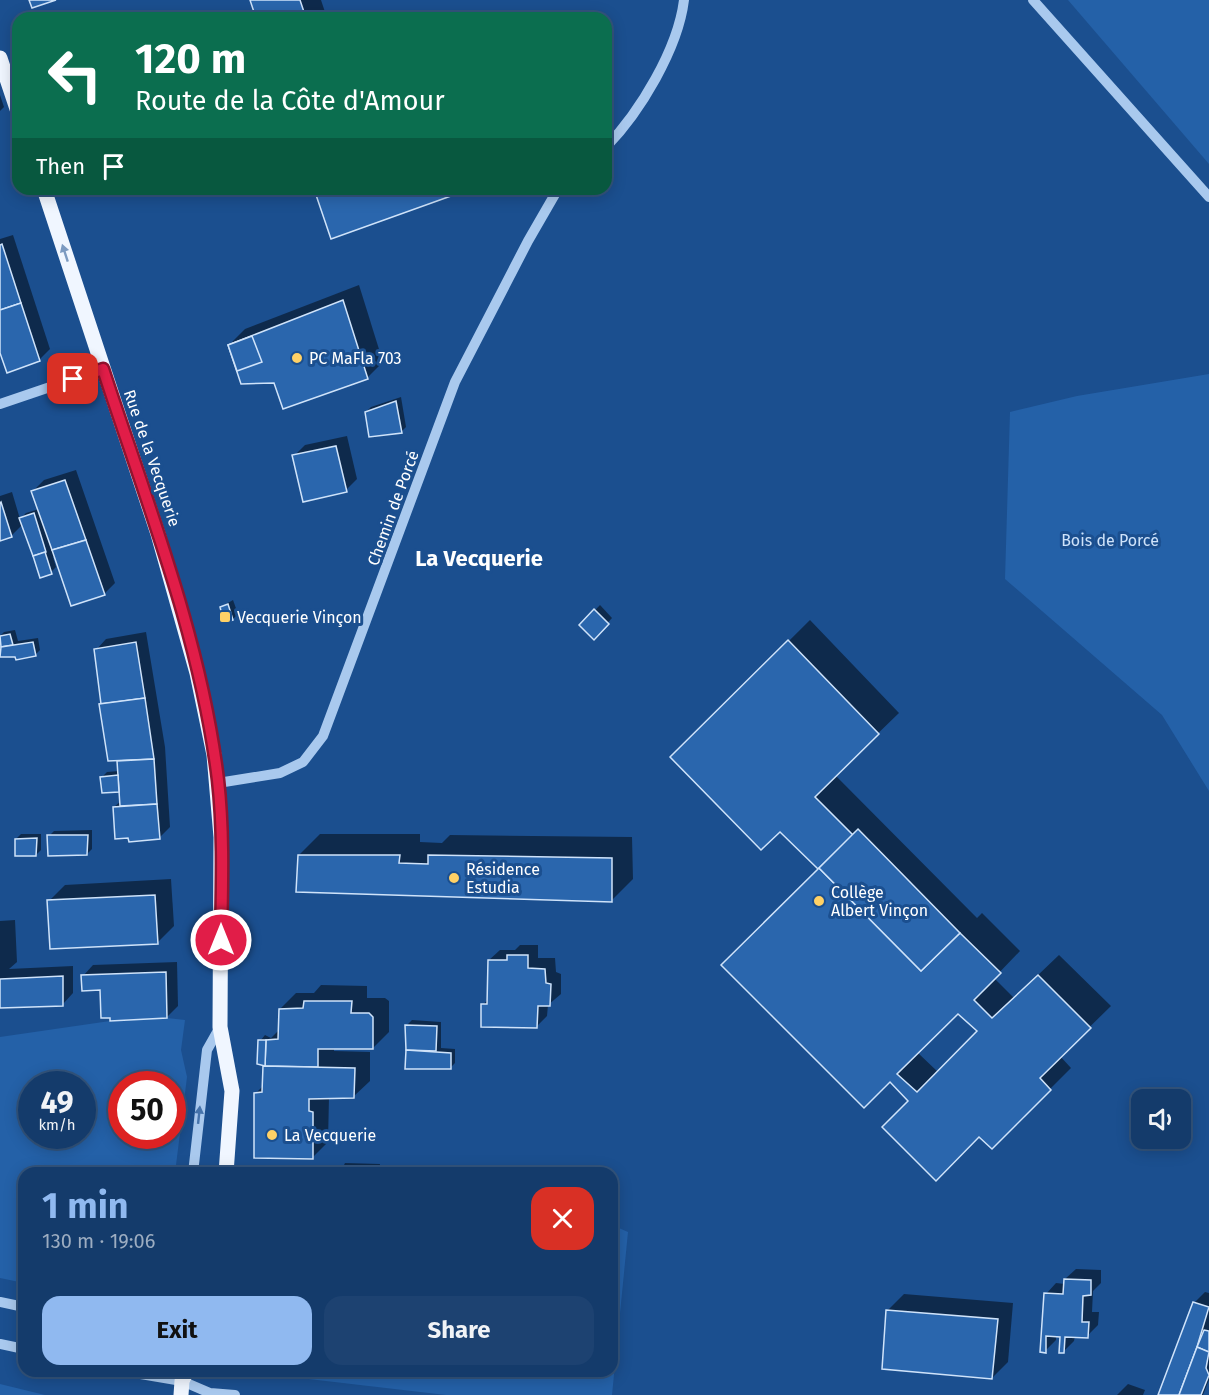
<!DOCTYPE html>
<meta charset="utf-8">
<style>
:root{--surface:#143b6b;--page:#1d4271;--text:#f1f3f6;--muted:#9dadc1;--line:#33557e;--accent:#90b9f0}
body{margin:0;font-family:"Fira Sans",sans-serif;background:var(--page);color:var(--text);height:100vh;display:flex;flex-direction:column;font-size:22px;white-space:nowrap}
*{box-sizing:border-box;margin:0}
p{font-size:20px;color:var(--muted)}
.icon{flex:none;width:33px;height:33px;fill:none;stroke:currentColor;stroke-width:2;stroke-linecap:round;stroke-linejoin:round}
.map{position:relative;flex:1;overflow:hidden}
.panel{position:absolute;left:18px;top:1167px;width:600px;height:210px;display:flex;flex-direction:column;background:var(--surface);border-radius:18px;box-shadow:0 3px 15px #0003,0 0 0 2px var(--line)}
.panel>*{flex:none}
.banner{position:absolute;left:12px;top:12px;width:600px;height:183px;border-radius:18px;box-shadow:0 3px 15px #0003,0 0 0 2px var(--line);background:#0b6e4f;color:#fff;overflow:hidden}
.controls{position:absolute;left:1131px;top:1089px;display:grid;gap:12px}
.controls a{display:grid;place-items:center;width:60px;height:60px;border-radius:12px;background:var(--surface);box-shadow:0 3px 15px #0003,0 0 0 2px var(--line);font-size:30px}
.speed{position:absolute;left:18px;top:1071px;display:flex;gap:12px;font-size:30px;font-weight:700;text-align:center}
.speed>*{display:grid;place-content:center;width:78px;height:78px;border-radius:50%;background:var(--surface);box-shadow:0 3px 15px #0003,0 0 0 2px var(--line);line-height:1}
.speed small{font-size:15px;font-weight:400}
.speed .limit{border:9px solid #d22;background:#fff;color:#111}
.pin{position:absolute;display:grid;place-items:center;width:51px;height:51px;color:#fff;margin:-26px;border-radius:12px;box-shadow:0 3px 9px #0006}
.me{position:absolute;width:66px;margin:-33px;rotate:0deg;stroke-linejoin:round;filter:drop-shadow(0 0 4px #0008)}
.turn{display:flex;align-items:center;gap:21px;height:126px;padding:0 24px;font-size:27px}
.turn .icon{width:78px;height:78px;stroke-width:2.5}
.turn b{display:block;font-size:42px;line-height:51px}
.then{display:flex;align-items:center;height:57px;padding:0 24px;background:#0003;gap:12px;font-size:22px}
.round{display:grid;place-items:center;flex:none;width:63px;height:63px;border-radius:18px;background:var(--page)}
.overview{display:flex;align-items:center;justify-content:space-between;height:102px;padding:0 24px}
h1{font-size:36px;font-weight:700;line-height:45px;color:var(--accent)}
.button{display:flex;gap:12px;margin-top:auto;padding:12px 24px}
.button a{flex:1;height:69px;border-radius:18px;background:var(--accent);color:#111;font-size:24px;font-weight:700;line-height:69px;text-align:center}
.button a+a{background:var(--page);color:var(--text)}
.map>svg:first-child{display:block}
.green{fill:#2461a8;fill-rule:evenodd}
.shadow{fill:#0007;fill-rule:evenodd}
.building{fill:#2a66ad;stroke:#cfe3fa;stroke-width:1.5;fill-rule:evenodd}
.lines{fill:none;stroke-linecap:round;stroke-linejoin:round}
.minor{stroke:#a9c9ee;stroke-width:10}
.major{stroke:#f0f6ff;stroke-width:15}
.oneway{fill:#7b9ac1}
.oneway2{fill:#4674ac}
.route-casing{stroke:#92132f;stroke-width:15}
.route{stroke:#e11d48;stroke-width:10}
.poi-dot{fill:#ffd166;stroke:#1b4f8f;stroke-width:2}
.labels{text-anchor:middle;dominant-baseline:central;stroke-width:6;stroke-linejoin:round;paint-order:stroke}
.poi-label{font-size:16px;fill:#fff;stroke:#1b4f8f;text-anchor:start}
.street-label{font-size:16px;fill:#fff;stroke:#1b4f8f}
.park-label{font-size:16px;fill:#cfe3fa;stroke:#1b4f8f}
.district-label{font-size:22px;font-weight:bold;fill:#fff;stroke:#1b4f8f}
</style>
<div class="map">
<svg width="1209" height="1395" viewBox="0 0 1209 1395">
<rect width="100%" height="100%" fill="#1b4f8f"/>
<g class="green">
<path d="M1068 0H1209V164Z"/>
<path d="M1209 374V791L1162 715 1005 579 1010 412 1077 396Z"/>
<path d="M167 1018 185 1020 181 1050 187 1077 175 1173H24V1283L0 1278V1037L110 1021ZM82 1084V1136H32V1084ZM122 1084H172V1136H122Z"/>
<path d="M612 1225 628 1232 612 1395H446L300 1378 296 1371H612Z"/>
<path d="M0 1384 45 1395H0Z"/>
</g>
<g class="shadow">
<path d="M252 0H321L327 18H258Z"/>
<path d="M545 11 547 18H517Z"/>
<path d="M0 95 4 107 0 111Z"/>
<path d="M13 235 50 349 40 359 8 371 0 348V239Z"/>
<path d="M359 285 383 362 367 378 275 382 229 345 245 329Z"/>
<path d="M401 397 406 427 401 432 366 412 371 407Z"/>
<path d="M347 436 357 479 346 490 294 456 305 445Z"/>
<path d="M76 470 115 583 104 594 56 556 53 557 56 567 51 572 23 524 11 536 0 540V496L12 492 20 519 26 513 39 509 33 491 44 480Z"/>
<path d="M233 600 238 614 233 619 221 607Z"/>
<path d="M600 605 612 618 594 638 581 625Z"/>
<path d="M810 620 899 713 835 775 977 918 982 913 1020 951 994 978 1014 998 1059 955 1111 1006 1060 1056 1071 1068 992 1147 979 1135 910 1101 890 1080 820 869 780 830 672 757ZM958 1012 979 1031 938 1072 917 1052Z"/>
<path d="M15 630 18 641 38 638 40 650 35 655 0 656 3 647 0 636 4 632Z"/>
<path d="M146 632 165 747 170 827 159 838 114 807 121 801 120 790 103 792 102 777 107 772 119 771 96 650 106 639Z"/>
<path d="M92 830V849L87 854 49 836 54 831Z"/>
<path d="M21 834H41V850L36 855 16 839Z"/>
<path d="M320 834H420V842L442 843 450 835 632 837 633 879 612 900 299 855Z"/>
<path d="M171 879 174 926 158 942 49 901 65 885Z"/>
<path d="M15 920 17 962 9 969 73 966V993L63 1004 0 1007V921Z"/>
<path d="M520 945H538V958H555L556 972 561 974V994L548 1005 547 1016 536 1027 483 1005 488 999 489 960 500 950H515Z"/>
<path d="M177 962 178 1006 167 1017 101 989 83 976 93 965Z"/>
<path d="M321 985 367 986V998H385L389 1001V1032L373 1048 334 1047V1051L370 1052V1081L353 1097H329L328 1142 312 1158 256 1093 264 1085 266 1062 260 1041 265 1035 271 1038 280 1029V1009L296 993H314Z"/>
<path d="M412 1020 441 1022V1048L455 1049V1063L450 1068 406 1067 407 1025Z"/>
<path d="M345 1163 380 1164 379 1173H340Z"/>
<path d="M275 1166 318 1167V1173H268Z"/>
<path d="M1076 1269 1101 1270V1283L1093 1291 1092 1312H1099L1098 1325 1087 1336H1075L1074 1341 1064 1351 1062 1335H1056V1340L1045 1351 1046 1294 1056 1283 1065 1284V1279Z"/>
<path d="M1205 1292 1209 1293V1380L1203 1395H1160L1194 1303Z"/>
<path d="M904 1294 1013 1303 1008 1362 992 1378 888 1310Z"/>
<path d="M1128 1384 1145 1390 1143 1395H1117Z"/>
</g>
<g class="building">
<path d="M29 0H56L32 8Z"/>
<path d="M250 0H300L306 18H256Z"/>
<path d="M314 189H449L451 196 331 239Z"/>
<path d="M2 244 21 303 0 310V245Z"/>
<path d="M343 300 368 379 283 409 274 383 241 384 228 345Z"/>
<path d="M21 303 40 361 7 373 0 353V310Z"/>
<path d="M252 336 262 362 237 371 228 345Z"/>
<path d="M396 401 402 433 369 437 365 412Z"/>
<path d="M336 446 347 492 303 502 292 455Z"/>
<path d="M65 480 86 540 52 550 31 491Z"/>
<path d="M1 502 12 537 0 541V503Z"/>
<path d="M34 513 46 552 33 556 19 518Z"/>
<path d="M86 540 105 595 71 606 52 550Z"/>
<path d="M45 552 52 574 40 578 33 556Z"/>
<path d="M228 604 233 620 224 623 220 607Z"/>
<path d="M594 609 609 624 594 640 579 625Z"/>
<path d="M10 634 13 645 1 647 0 636Z"/>
<path d="M788 640 879 734 815 797 853 835 819 868 921 971 960 933 1001 973 974 1000 992 1018 1038 975 1091 1028 1040 1078 1051 1090 992 1149 979 1137 936 1181 882 1127 908 1101 890 1082 864 1108 721 965 818 869 780 832 761 850 670 757ZM958 1014 977 1031 917 1092 897 1074Z"/>
<path d="M33 642 36 656 16 660 15 657H0L1 647Z"/>
<path d="M136 642 145 698 101 704 94 649Z"/>
<path d="M145 698 154 759 108 761 99 704Z"/>
<path d="M154 759 157 804 120 806 117 761Z"/>
<path d="M118 775 119 792 102 793 100 777Z"/>
<path d="M157 804 160 839 129 842 128 838 115 839 113 807Z"/>
<path d="M858 829 960 933 921 971 819 868Z"/>
<path d="M47 835H88L87 855 48 856Z"/>
<path d="M37 838 36 856H15V839Z"/>
<path d="M298 855H400L399 863 428 864V855L612 858V902L296 892Z"/>
<path d="M155 895 158 944 50 949 47 900Z"/>
<path d="M507 955H528V968L545 969 546 983 551 984 550 1006H538L537 1028 481 1027V1004H487L488 960H507Z"/>
<path d="M166 972 167 1018 110 1021V1018H101L100 990 82 991 81 975Z"/>
<path d="M63 976V1006L0 1008V979Z"/>
<path d="M304 1001H352L351 1013H369L373 1017V1049H318V1067L265 1066 266 1040 278 1039 279 1009 303 1008Z"/>
<path d="M405 1025 437 1026 436 1051 406 1050Z"/>
<path d="M258 1040H266L265 1066 257 1064Z"/>
<path d="M406 1050 451 1053V1069H405Z"/>
<path d="M263 1066 355 1068 354 1098 309 1099V1111L313 1112V1159L254 1158V1093L262 1092Z"/>
<rect x="338" y="1168" width="37" height="5"/>
<path d="M1064 1279 1091 1280V1295L1083 1296 1082 1322H1089L1088 1338 1065 1337 1064 1353H1059L1060 1337 1046 1336V1353L1040 1352 1044 1293 1063 1294Z"/>
<path d="M1193 1302 1209 1307 1197 1347 1179 1395H1158Z"/>
<path d="M886 1310 998 1319 992 1379 882 1369Z"/>
<path d="M1204 1330 1209 1331V1352L1197 1347Z"/>
<path d="M1197 1347 1209 1352 1206 1368 1209 1375 1201 1395H1179Z"/>
</g>
<g class="lines">
<g class="minor">
<path d="M1033 0 1209 197"/>
<path d="M606 147C640 112 678 49 684 0"/>
<path d="M0 404 103 369"/>
<path d="M218 783 280 773 303 762 323 736 455 382 528 241 558 189"/>
<path d="M193 1173 207 1050 220 1027"/>
<path d="M0 1302 24 1307"/>
<path d="M0 1344 24 1349"/>
<path d="M123 1371 182 1381 210 1393 235 1395"/>
</g>
<g class="major">
<path d="M0 58 18 112"/>
<path d="M44 189 158 534 197 673 214 755 221 837 220 1027 232 1091 226 1173"/>
<path d="M181 1395 182 1381 187 1371"/>
</g>
</g>
<defs><path id="oneway-solid" d="M-6-.8H1V-3.2L6.5 0L1 3.2V.8H-6Z" transform="scale(1.5)"/></defs>
<use class="oneway" href="#oneway-solid" transform="translate(65 253) rotate(-108)"/>
<use class="oneway2" href="#oneway-solid" transform="translate(199 1115) rotate(-84)"/>
<g class="lines">
<defs>
<path id="route" d="M73 379 103 369C147 503 201 639 218 780 224 833 222 887 221 940"/>
</defs>
<use href="#route" class="route-casing"/>
<use href="#route" class="route"/>
</g>
<g class="poi-dot">
<circle cx="297" cy="358" r="6"/>
<rect x="219" y="611" width="12" height="12" rx="3"/>
<circle cx="454" cy="878" r="6"/>
<circle cx="819" cy="901" r="6"/>
<circle cx="272" cy="1135" r="6"/>
</g>
<g class="labels">
<g class="poi-label">
<text x="309" y="358">PC MaFla 703</text>
<text x="237" y="617">Vecquerie Vinçon</text>
<text x="466" y="869">Résidence<tspan x="466" dy="18">Estudia</tspan></text>
<text x="831" y="892">Collège<tspan x="831" dy="18">Albert Vinçon</tspan></text>
<text x="284" y="1135">La Vecquerie</text>
</g>
<g class="street-label">
<text transform="translate(152 458) rotate(71)">Rue de la Vecquerie</text>
<text transform="translate(393 508) rotate(-70)">Chemin de Porcé</text>
</g>
<g class="park-label">
<text x="1110" y="540">Bois de Porcé</text>
</g>
<g class="district-label">
<text x="479" y="558">La Vecquerie</text>
</g>
</g>
</svg>
<div class="controls">
<a><svg class="icon" aria-label="sound" viewBox="0 0 24 24"><path d="M4 9h4l5-4v14l-5-4H4zM17 9q2 3 0 6"/></svg></a>
</div>
<div class="speed"><div>49<small>km/h</small></div><div class="limit">50</div></div>
<div class="pin" style="left:73px;top:379px;background:#d93025"><svg class="icon" aria-label="arrive" viewBox="0 0 24 24"><path d="M6 21V4h12l-3 4 3 4H6"/></svg></div>
<svg class="me" style="left:221px;top:940px" viewBox="-20 -20 40 40"><circle r="17" fill="#e11d48" stroke="#fff" stroke-width="3"/><path d="M0-11L8 9 0 5-8 9z" fill="#fff"/></svg>
<div class="banner">
<div class="turn"><svg class="icon" aria-label="left" viewBox="0 0 24 24"><path d="M17 20v-9H6M10 6l-5 5 5 5"/></svg><div><b>120 m</b>Route de la Côte d'Amour</div></div>
<div class="then">Then<svg class="icon" aria-label="arrive" viewBox="0 0 24 24"><path d="M6 21V4h12l-3 4 3 4H6"/></svg></div>
</div>
<section class="panel">
<div class="overview"><div><h1>1 min</h1><p>130 m · 19:06</p></div><a class="round" style="background:#d93025;color:#fff"><svg class="icon" aria-label="close" viewBox="0 0 24 24"><path d="M6 6l12 12M18 6L6 18"/></svg></a></div>
<div class="button"><a>Exit</a><a>Share</a></div>
</section>
</div>
